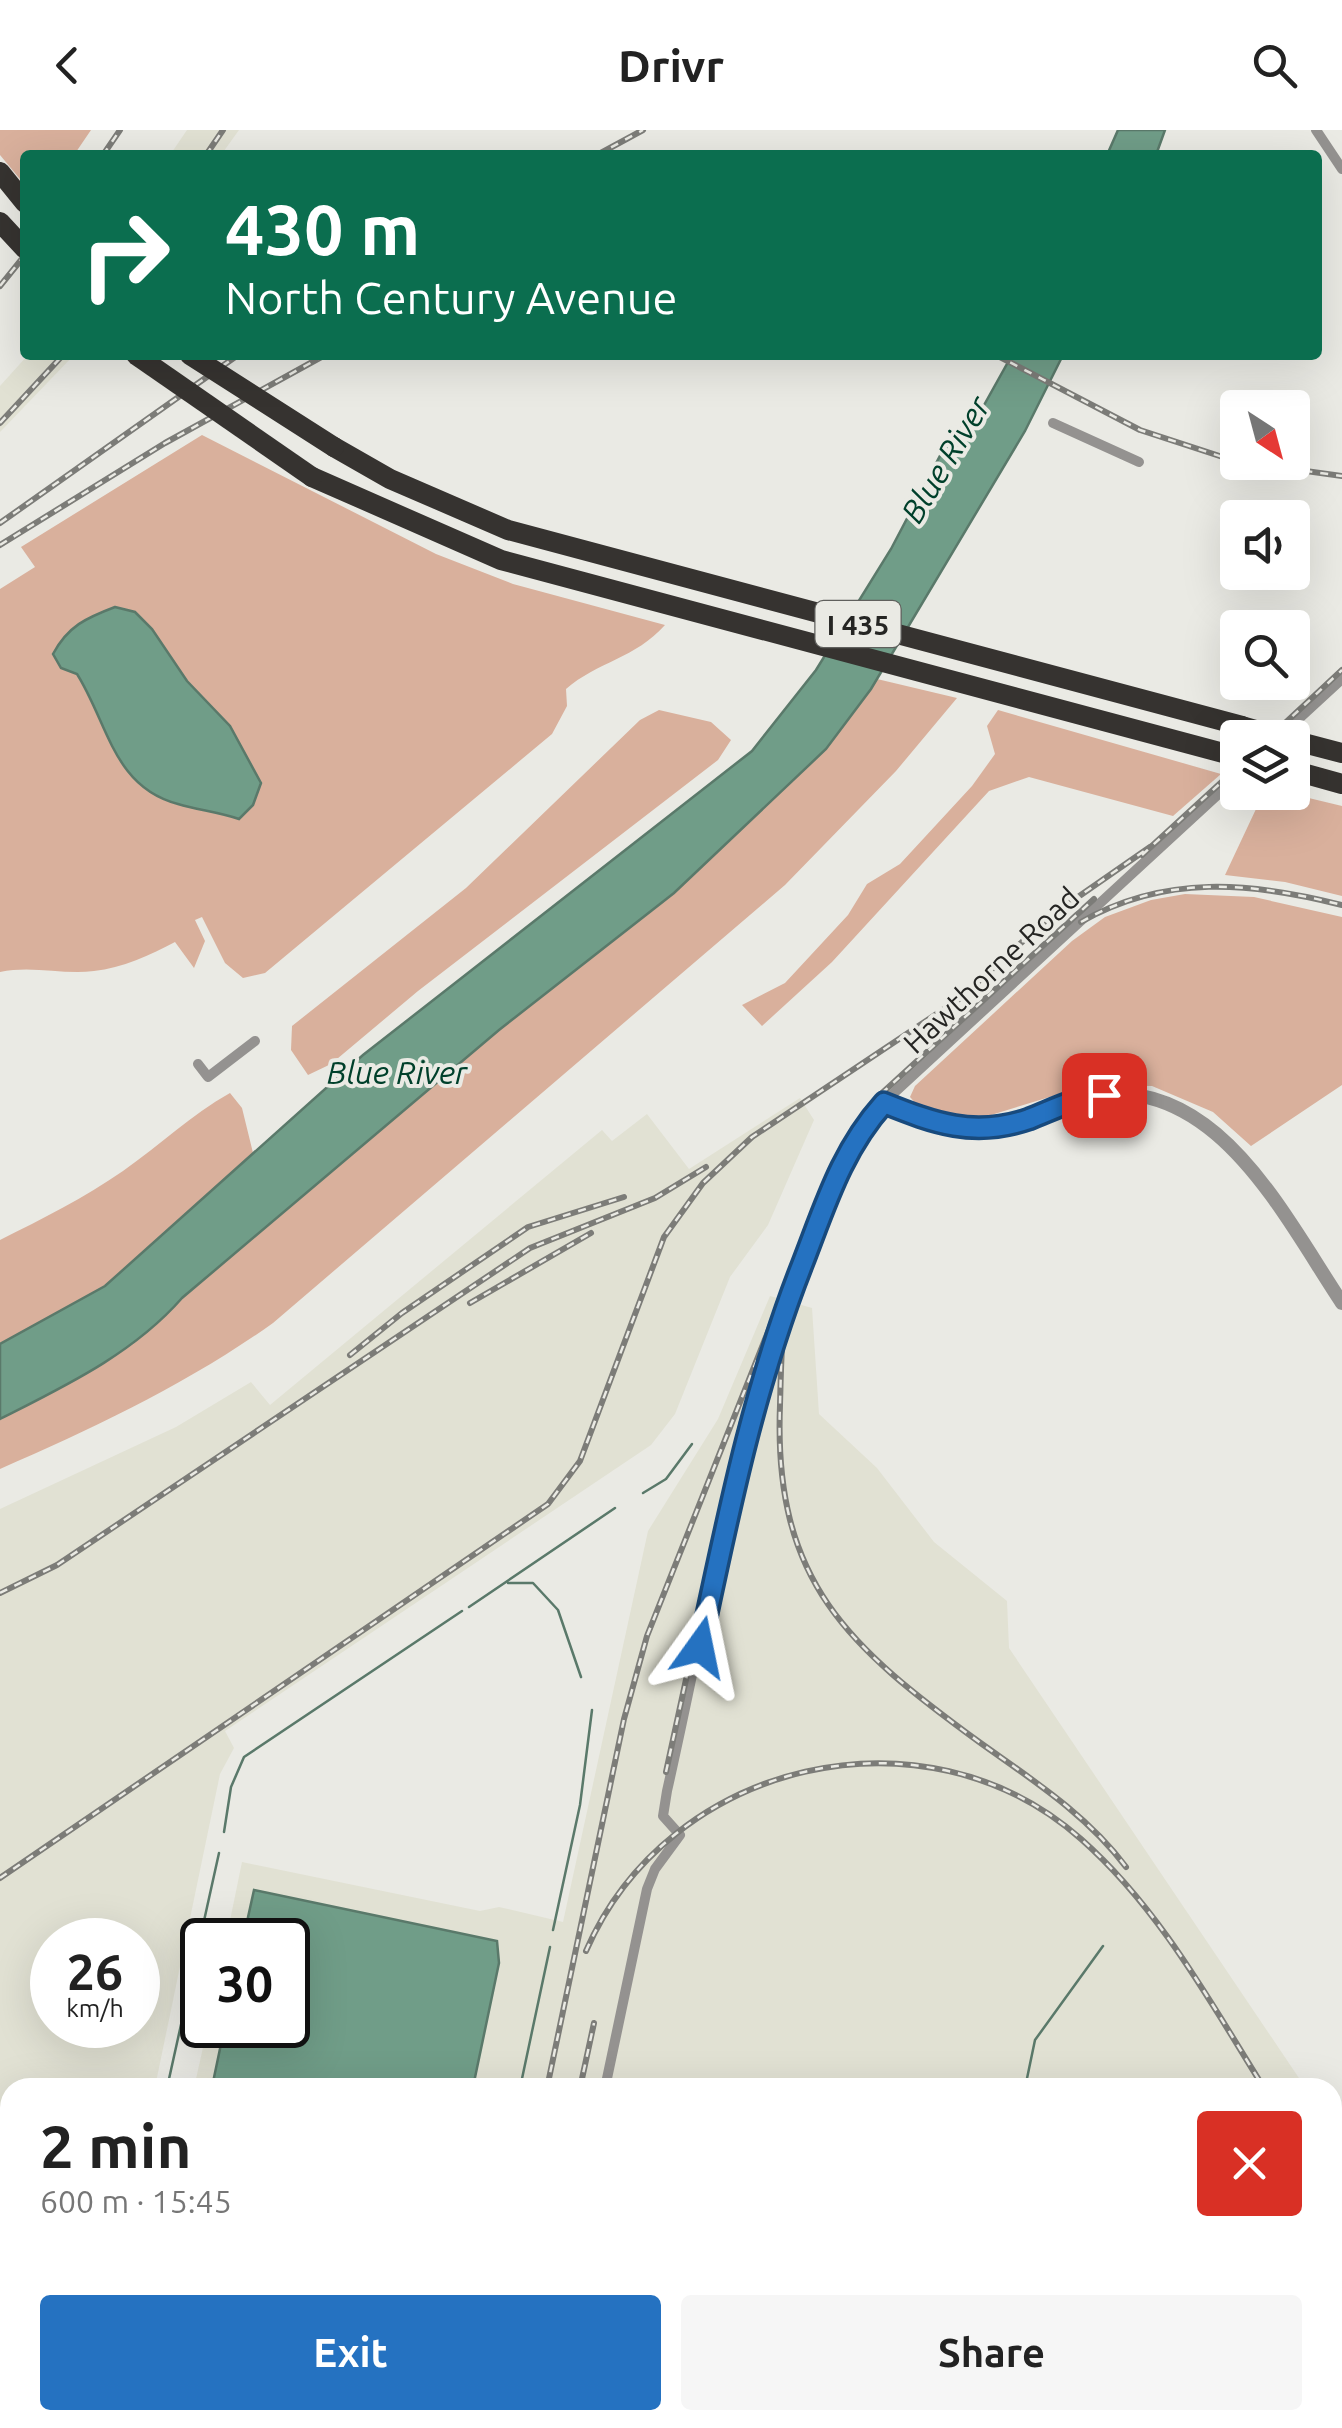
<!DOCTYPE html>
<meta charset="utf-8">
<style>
:root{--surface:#fff;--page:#f6f6f6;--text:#222;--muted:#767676;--accent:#2572c1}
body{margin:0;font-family:Ubuntu,sans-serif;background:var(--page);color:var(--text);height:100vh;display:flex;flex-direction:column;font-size:38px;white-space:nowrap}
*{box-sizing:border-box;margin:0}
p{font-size:32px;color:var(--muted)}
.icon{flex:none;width:55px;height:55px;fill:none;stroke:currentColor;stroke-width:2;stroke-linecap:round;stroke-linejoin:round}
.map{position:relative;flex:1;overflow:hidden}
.details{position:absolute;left:0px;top:1948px;width:1342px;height:352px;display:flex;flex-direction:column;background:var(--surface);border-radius:30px 30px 0 0;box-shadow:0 10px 40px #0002}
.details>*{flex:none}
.top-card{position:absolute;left:20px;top:20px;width:1302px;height:210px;border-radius:10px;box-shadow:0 10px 40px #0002;background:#0b6e4f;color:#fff;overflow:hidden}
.needle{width:65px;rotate:144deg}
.tools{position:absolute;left:1220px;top:260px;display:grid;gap:20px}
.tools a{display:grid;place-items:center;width:90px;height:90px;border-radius:10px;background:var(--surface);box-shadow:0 10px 40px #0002;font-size:50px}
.speed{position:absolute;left:30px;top:1788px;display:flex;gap:20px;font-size:50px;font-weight:700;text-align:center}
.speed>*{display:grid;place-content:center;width:130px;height:130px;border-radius:50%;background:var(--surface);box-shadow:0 10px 40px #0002;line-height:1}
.speed small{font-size:25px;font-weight:400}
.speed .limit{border:5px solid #111;border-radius:15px;background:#fff;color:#111}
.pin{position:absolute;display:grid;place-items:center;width:85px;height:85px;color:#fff;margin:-42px;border-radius:20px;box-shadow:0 5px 15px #0006}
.me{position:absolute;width:110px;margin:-55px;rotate:12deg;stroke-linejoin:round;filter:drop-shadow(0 0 8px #0008)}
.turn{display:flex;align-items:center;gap:35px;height:210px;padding:0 40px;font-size:45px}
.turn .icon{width:130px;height:130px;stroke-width:2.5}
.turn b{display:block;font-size:70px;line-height:85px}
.round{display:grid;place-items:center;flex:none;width:105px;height:105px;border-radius:10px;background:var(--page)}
.summary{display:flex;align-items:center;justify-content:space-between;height:170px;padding:0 40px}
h1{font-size:60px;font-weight:700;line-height:75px}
.primary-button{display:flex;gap:20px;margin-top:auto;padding:20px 40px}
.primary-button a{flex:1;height:115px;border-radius:10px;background:var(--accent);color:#fff;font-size:40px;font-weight:700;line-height:115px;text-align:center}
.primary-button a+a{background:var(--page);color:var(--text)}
header{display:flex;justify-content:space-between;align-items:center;height:130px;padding:0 40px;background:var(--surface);font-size:45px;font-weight:700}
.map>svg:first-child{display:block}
.built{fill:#e1e1d3;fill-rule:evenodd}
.green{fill:#d9b09c}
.water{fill:#709d88;stroke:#5a796a;stroke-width:2.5}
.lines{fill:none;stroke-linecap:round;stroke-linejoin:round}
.stream{stroke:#5a796a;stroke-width:2.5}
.minor{stroke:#949290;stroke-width:10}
.tertiary{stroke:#949290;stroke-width:14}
.motorway{stroke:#363330;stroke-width:20}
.rail-casing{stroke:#7c7c78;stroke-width:6}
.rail{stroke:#eaeae4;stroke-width:2.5;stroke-dasharray:8;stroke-linecap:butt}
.motorway-bridge{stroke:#363330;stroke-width:20}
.route-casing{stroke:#184a7d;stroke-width:25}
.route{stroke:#2572c1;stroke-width:18}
.labels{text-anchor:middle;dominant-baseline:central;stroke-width:8;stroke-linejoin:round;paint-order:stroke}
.shield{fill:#eaeae4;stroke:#60605d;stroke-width:2.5}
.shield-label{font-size:28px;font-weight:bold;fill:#252523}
.street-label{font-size:30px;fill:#252523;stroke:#eaeae4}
.water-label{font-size:32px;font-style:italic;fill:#00402b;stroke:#eaeae4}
</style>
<header><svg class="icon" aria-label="back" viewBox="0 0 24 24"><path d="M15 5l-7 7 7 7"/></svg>Drivr<svg class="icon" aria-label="search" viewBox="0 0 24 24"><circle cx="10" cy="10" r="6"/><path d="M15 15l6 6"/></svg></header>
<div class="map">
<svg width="1342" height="2298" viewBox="0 0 1342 2298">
<rect width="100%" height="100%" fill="#eaeae4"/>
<g class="built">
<path d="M187 0H239L221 25H170Z"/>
<path d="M28 225H74L0 302V256Z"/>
<path d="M800 968 814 990 768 1095 730 1147 675 1284 651 1315 225 1601 234 1618 220 1644 155 1957 10 1958V2290H1332L1333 1997 1342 2011V2298H0V1379L176 1297 251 1252 270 1275 602 1000 612 1011 647 984 689 1039ZM52 1810H138V1895H52Z"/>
<path d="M770 1166 812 1178 819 1284 877 1338 934 1412 1007 1471 1009 1518 1305 1957 194 1958 208 1895H288V1810H226L242 1732 480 1781 499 1777 563 1792 648 1401 718 1289Z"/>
</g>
<g class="green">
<path d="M0 0H91L74 25H25V55L0 25Z"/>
<path d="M202 305 436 424 513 454 665 495C636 528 597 532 566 559L567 576 552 604 265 843 243 848 225 833 202 787 195 790 205 811 194 838 175 812C151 825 122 838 94 841 63 845 32 835 0 842V459L35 437 21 417Z"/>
<path d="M877 549 957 568 896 641 785 755 273 1193C187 1254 96 1297 0 1339V1289C65 1256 133 1224 182 1168L499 900 674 763 826 619Z"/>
<path d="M659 580 711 592 731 610 718 630 418 861 331 934 308 945 291 920 292 896 466 758 640 590Z"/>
<path d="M998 580 1221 644 1173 686 1029 647 989 661 832 832 762 896 742 875 785 853 848 785 867 754 900 734 972 656 995 624 987 596Z"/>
<path d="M1264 662 1288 663 1342 676V766L1285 752 1225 745Z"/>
<path d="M1185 764 1254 767 1342 787V955L1251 1016 1213 982 1152 956 1089 955 978 989 917 975 910 967 915 956 1072 811 1105 787 1151 770Z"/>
<path d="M230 963 242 978 254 1027 105 1156 0 1214V1110C42 1089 84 1068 123 1041 160 1015 191 985 230 963Z"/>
</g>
<g class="water">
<path d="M1118 0H1165L1156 25H1107Z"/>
<path d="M1012 225H1063L1025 301 871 559 826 619 674 763 499 900 182 1168C133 1224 65 1256 0 1289V1214L105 1156 363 925 752 621 816 540 891 419 953 301 974 293Z"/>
<path d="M115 477 135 482 152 499 187 551 230 596 261 653 253 675 239 689C218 682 198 680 178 674 113 657 108 593 77 544L61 538 53 524C68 496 86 488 115 477Z"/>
<path d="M254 1760 497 1811 499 1833 473 1957H212L225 1895H288V1810H243Z"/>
</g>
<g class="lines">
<g class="stream">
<path d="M643 1363 666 1349 692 1314"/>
<path d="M508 1453H533L558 1480 581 1547"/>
<path d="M469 1477 615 1378"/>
<path d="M224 1702 231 1657 244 1627 462 1481"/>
<path d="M553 1800 580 1675 592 1580"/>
<path d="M167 1958 219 1723"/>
<path d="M520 1958 550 1817"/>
<path d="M1025 1958 1035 1910 1103 1816"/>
<path d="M0 1997 10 2003"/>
<path d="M955 2298 956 2290"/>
</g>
<g class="minor">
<path d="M1316 0 1342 39"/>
<path d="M1053 293 1139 332"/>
<path d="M1280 606 1342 549"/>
<path d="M198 934 208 947 255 911"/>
<path d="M605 1958 647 1759 655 1739 680 1705 663 1686 667 1661C707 1485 735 1303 801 1135 825 1076 841 1021 883 973L1238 646"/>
<path d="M536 2298 537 2290"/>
</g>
<path class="tertiary" d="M883 973C934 993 976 1009 1030 988 1042 984 1052 975 1064 971 1208 927 1278 1077 1342 1173"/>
<g class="motorway">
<path d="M0 42 25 73"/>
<path d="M0 92 25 119"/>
<path d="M334 317 390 349 508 400 1242 596"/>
<path d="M312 347 501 430 1238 627"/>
<path d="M1292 610 1342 623"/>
<path d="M1292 640 1342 654"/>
</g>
<defs>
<g id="rail">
<path d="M103 25 120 0"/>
<path d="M206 25 223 0"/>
<path d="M597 25 643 0"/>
<path d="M0 156 25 125"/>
<path d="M996 225 1140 300 1238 332"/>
<path d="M0 293 63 225"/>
<path d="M1241 332 1342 346"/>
<path d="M0 393 238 225"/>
<path d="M0 415 165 313 325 225"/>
<path d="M1269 608 1342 540"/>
<path d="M1142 725 1238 637"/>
<path d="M1081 792C1165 744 1251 752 1342 775"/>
<path d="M788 1170C781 1204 781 1240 780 1275 773 1453 849 1517 982 1614 1034 1651 1087 1685 1126 1737"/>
<path d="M470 1173 591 1103"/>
<path d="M350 1225 402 1183 528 1097 624 1067"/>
<path d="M0 1463 57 1435 530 1118 655 1068 706 1037"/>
<path d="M666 1642 742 1291"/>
<path d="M0 1748 548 1374 580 1331 664 1107 703 1053 752 1007 959 869 1052 785 1150 717"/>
<path d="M586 1821C668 1631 924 1570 1081 1709 1159 1778 1209 1870 1264 1958"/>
<path d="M547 1958 624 1589 647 1506 840 1021 881 964 1094 769"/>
<path d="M580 1958 594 1893"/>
<path d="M1332 2066 1342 2081"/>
<path d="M476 2298 478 2290"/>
<path d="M503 2298 505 2290"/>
</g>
</defs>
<use href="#rail" class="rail-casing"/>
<use href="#rail" class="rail"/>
<g class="motorway-bridge">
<path d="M136 225 312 347"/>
<path d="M190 225 334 317"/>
<path d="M1242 596 1284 608"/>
</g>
</g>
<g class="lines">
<defs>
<path id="route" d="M700 1517C728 1385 753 1260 802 1135 825 1076 841 1021 884 973 934 993 974 1008 1029 989 1057 978 1072 969 1104 965"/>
</defs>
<use href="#route" class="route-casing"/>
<use href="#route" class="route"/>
</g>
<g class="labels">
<rect class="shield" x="815.5" y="471" width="85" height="46" rx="8"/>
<g class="shield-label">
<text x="858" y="494">I 435</text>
</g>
<g class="street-label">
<text transform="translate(991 840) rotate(-43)">Hawthorne Road</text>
</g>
<g class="water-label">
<text transform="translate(945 329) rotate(-59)">Blue River</text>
<text x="397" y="942">Blue River</text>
</g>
</g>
</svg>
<div class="tools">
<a><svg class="needle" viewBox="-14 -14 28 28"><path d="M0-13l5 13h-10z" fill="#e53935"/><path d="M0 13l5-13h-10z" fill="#767676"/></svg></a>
<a><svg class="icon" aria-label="sound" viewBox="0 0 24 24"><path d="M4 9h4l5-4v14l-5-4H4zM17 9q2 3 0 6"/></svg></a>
<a><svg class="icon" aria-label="search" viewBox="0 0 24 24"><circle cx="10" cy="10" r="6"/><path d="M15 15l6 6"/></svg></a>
<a><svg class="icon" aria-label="layers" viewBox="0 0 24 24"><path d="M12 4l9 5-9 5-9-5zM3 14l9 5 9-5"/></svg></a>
</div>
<div class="speed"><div>26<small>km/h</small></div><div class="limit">30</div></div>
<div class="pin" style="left:1104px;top:965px;background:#d93025"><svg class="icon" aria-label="arrive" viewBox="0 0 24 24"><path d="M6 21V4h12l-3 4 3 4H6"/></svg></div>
<svg class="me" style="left:700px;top:1517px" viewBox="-20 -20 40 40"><path d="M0-17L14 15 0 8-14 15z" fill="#2572c1" stroke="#fff" stroke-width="4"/></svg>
<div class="top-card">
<div class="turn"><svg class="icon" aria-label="right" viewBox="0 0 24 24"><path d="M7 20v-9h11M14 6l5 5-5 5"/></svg><div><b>430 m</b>North Century Avenue</div></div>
</div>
<section class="details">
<div class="summary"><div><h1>2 min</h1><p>600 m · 15:45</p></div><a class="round" style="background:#d93025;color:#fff"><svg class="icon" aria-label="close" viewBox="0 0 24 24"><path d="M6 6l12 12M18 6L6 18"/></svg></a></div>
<div class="primary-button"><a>Exit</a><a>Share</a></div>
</section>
</div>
